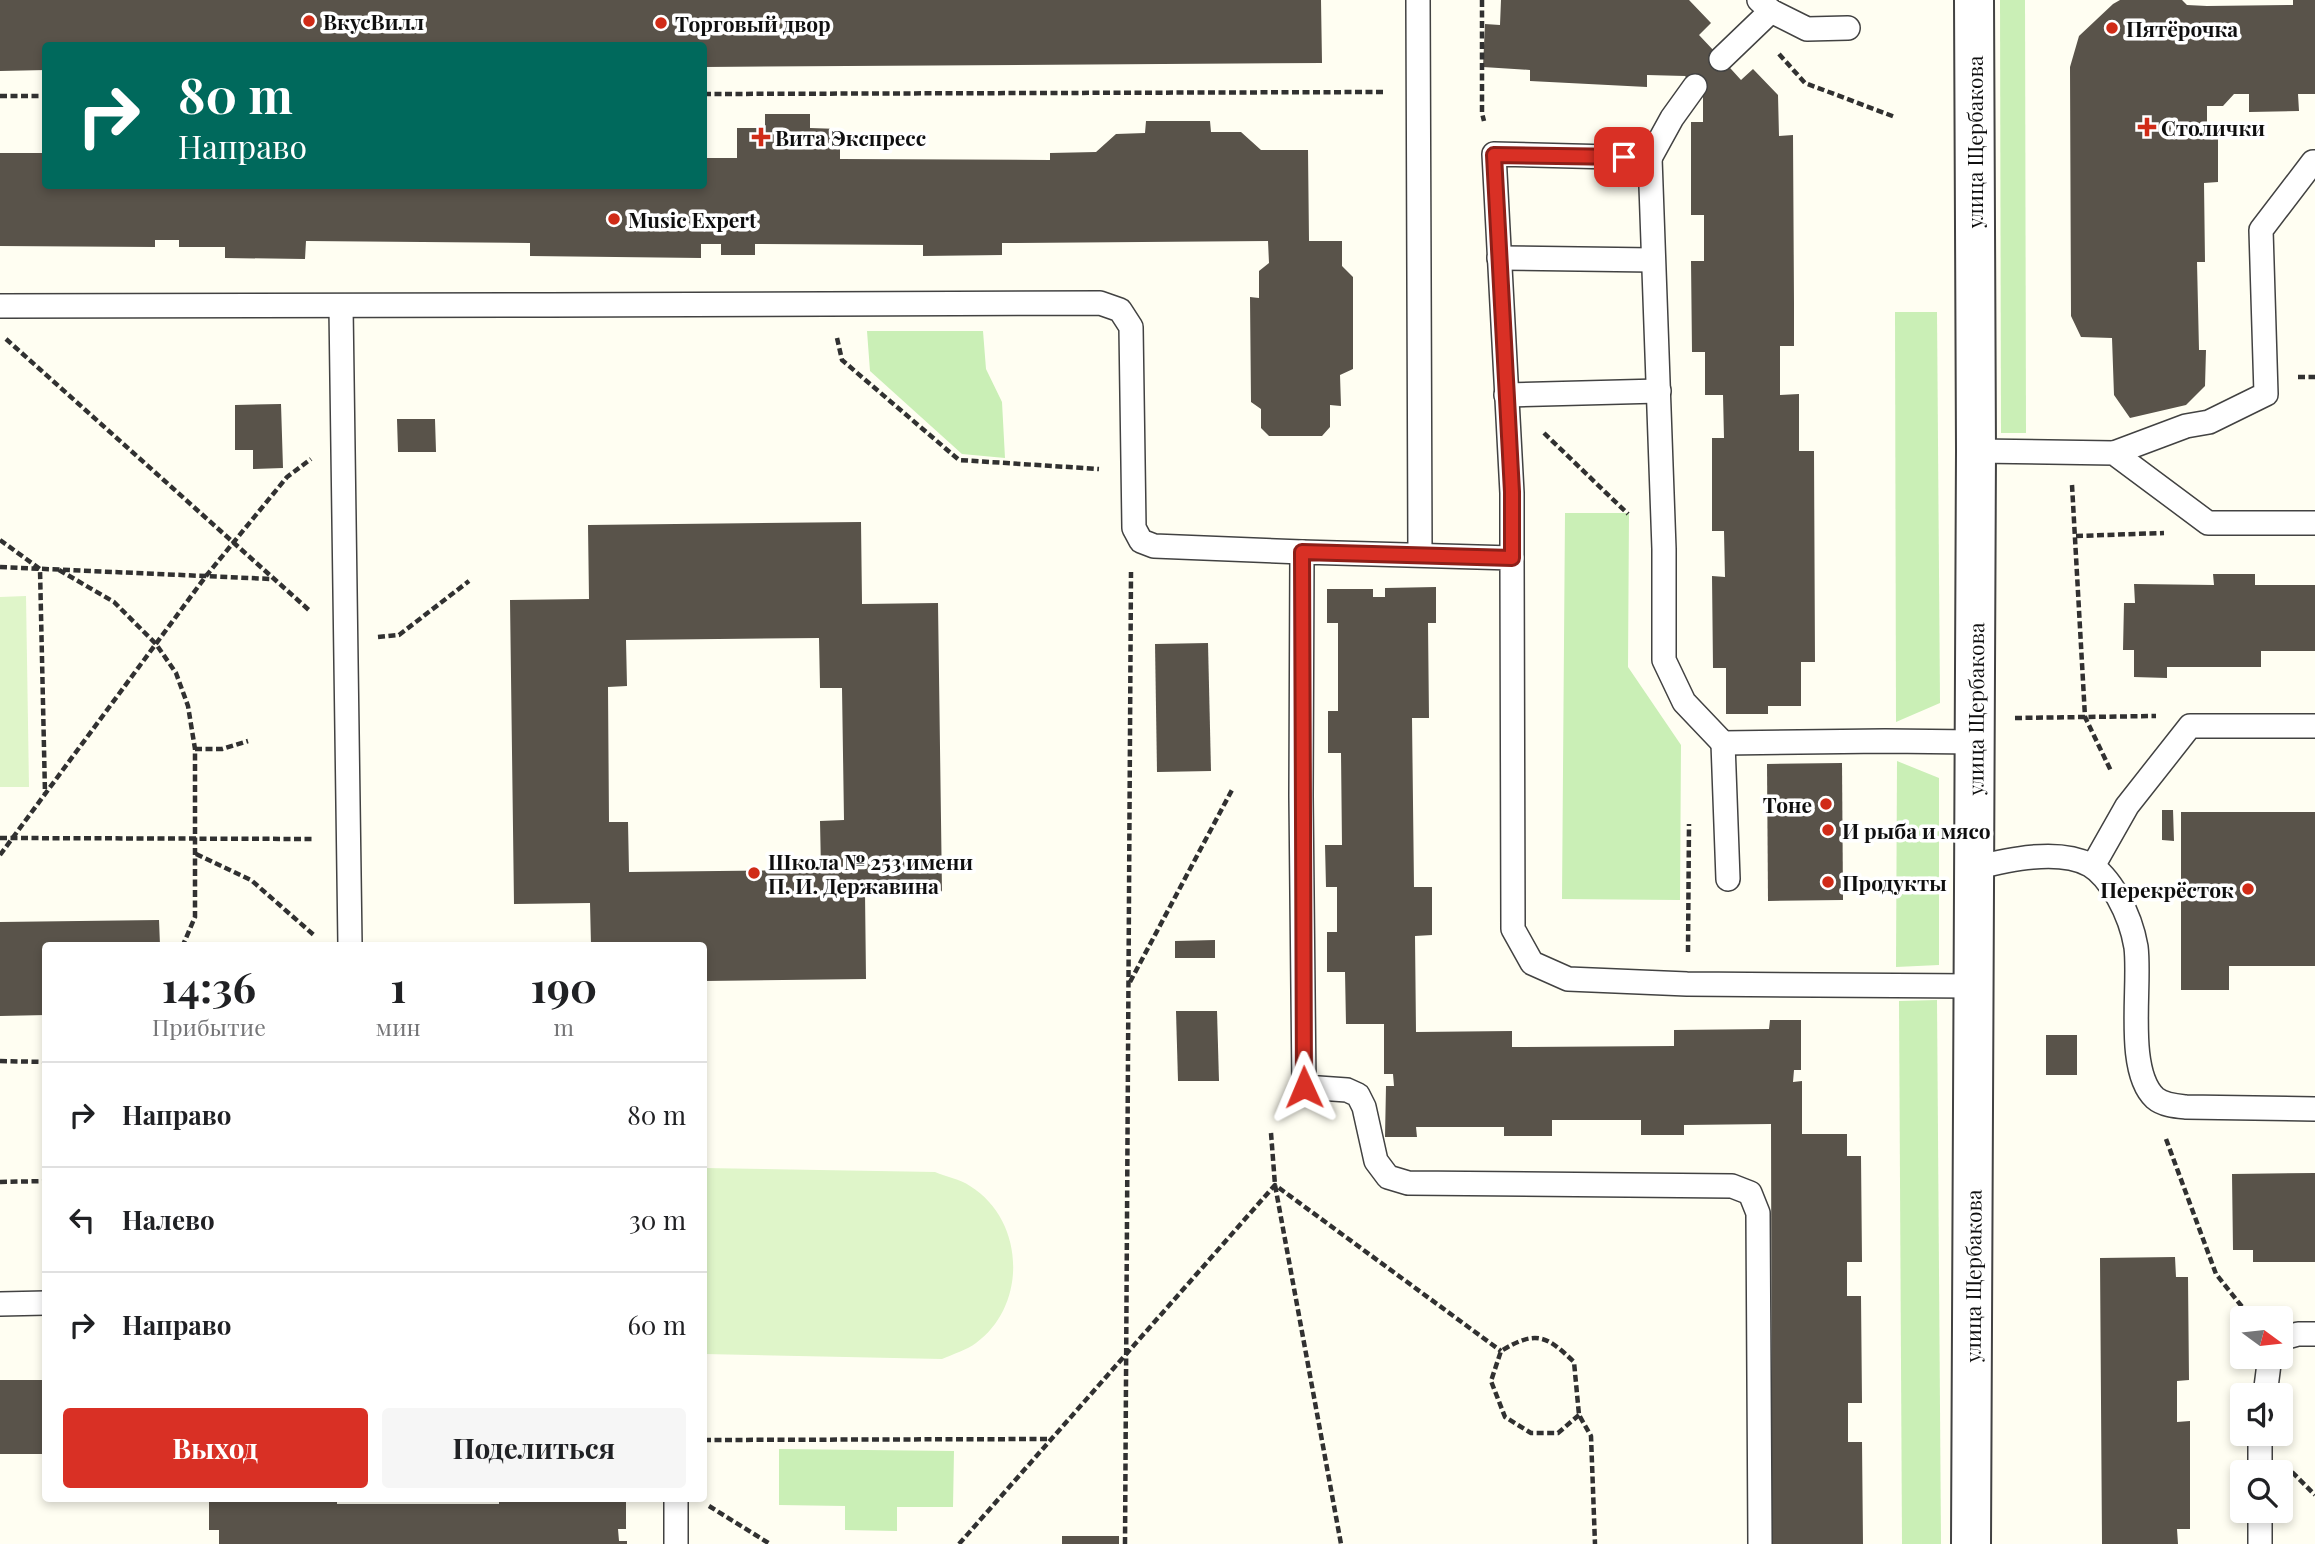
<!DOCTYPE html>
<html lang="ru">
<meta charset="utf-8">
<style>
:root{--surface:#fff;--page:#f6f6f6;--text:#202124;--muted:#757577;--line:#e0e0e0;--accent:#d93025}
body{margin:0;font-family:"Playfair Display",serif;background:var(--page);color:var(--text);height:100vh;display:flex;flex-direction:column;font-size:26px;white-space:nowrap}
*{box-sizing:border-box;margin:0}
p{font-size:23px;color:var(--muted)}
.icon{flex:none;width:38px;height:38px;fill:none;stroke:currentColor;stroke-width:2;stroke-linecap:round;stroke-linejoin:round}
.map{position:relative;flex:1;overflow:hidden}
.panel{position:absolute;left:42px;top:942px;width:665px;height:560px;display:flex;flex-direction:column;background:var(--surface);border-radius:7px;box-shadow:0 4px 10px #0003}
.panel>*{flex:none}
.top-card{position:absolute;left:42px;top:42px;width:665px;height:147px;border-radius:7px;box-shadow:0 4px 10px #0003;background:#00695c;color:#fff;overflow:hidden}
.needle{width:46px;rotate:105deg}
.buttons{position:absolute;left:2230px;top:1306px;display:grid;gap:14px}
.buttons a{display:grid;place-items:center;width:63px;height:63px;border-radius:7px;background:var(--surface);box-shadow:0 4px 10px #0003;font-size:35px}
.pin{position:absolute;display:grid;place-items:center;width:60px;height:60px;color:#fff;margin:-30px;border-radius:14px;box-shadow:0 4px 10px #0006}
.me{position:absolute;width:77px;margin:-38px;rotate:359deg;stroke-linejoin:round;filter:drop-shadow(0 0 5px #0008)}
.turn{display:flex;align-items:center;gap:24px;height:147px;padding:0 21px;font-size:32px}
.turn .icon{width:91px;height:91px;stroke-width:2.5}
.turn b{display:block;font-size:49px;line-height:60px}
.eta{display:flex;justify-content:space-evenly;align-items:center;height:119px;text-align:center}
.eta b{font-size:42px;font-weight:700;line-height:49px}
.primary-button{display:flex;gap:14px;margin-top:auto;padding:14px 21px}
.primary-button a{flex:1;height:80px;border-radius:7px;background:var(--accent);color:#fff;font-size:28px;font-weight:700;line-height:80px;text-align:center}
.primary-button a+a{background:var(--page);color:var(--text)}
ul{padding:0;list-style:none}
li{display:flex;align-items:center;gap:21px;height:105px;padding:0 21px;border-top:2px solid var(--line)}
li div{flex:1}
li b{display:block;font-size:26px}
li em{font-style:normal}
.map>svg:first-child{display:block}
.green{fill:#caefb6}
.pitch{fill:#dff5c9}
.building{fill:#59534a;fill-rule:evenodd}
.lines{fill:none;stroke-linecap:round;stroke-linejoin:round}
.service-casing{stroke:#424242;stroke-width:26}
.minor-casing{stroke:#424242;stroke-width:42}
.path{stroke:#313131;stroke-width:4.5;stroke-dasharray:7 3.5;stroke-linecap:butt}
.service{stroke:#fff;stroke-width:23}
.minor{stroke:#fff;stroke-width:38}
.route-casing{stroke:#8d1f18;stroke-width:18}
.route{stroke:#d93025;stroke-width:12}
.poi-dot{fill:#d02b17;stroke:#fff;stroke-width:2.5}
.labels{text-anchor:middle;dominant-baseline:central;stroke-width:7;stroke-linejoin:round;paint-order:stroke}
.poi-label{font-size:21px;font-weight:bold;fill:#0f0f0f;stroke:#fff;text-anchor:start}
.street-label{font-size:21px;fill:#0f0f0f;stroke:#fff}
</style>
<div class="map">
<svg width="2315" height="1544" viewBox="0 0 2315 1544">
<rect width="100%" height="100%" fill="#fffef2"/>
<g class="green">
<path d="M2000 0H2025L2026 433H2001Z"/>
<path d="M1895 312H1937L1940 703 1896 722Z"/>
<path d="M867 331H983L986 369 1002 402 1005 458 962 454 870 371Z"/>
<path d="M1565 513H1629L1628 667 1681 745 1680 900 1562 899Z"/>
<path d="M1897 761 1939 778V965L1896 967Z"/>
<path d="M1937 1000 1941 1544H1902L1899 1001Z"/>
<path d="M779 1449 954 1451 953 1507H897V1531L845 1530V1506L779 1505Z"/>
</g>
<g class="pitch">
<path d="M26 596 29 787H0V597Z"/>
<path d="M704 1168 935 1172C946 1177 960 1179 970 1186 1025 1220 1028 1305 976 1343 967 1350 953 1354 942 1359L704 1354Z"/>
</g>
<g class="building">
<path d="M0 0H1321L1322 63 704 67V46H46V70L0 71Z"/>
<path d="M1501 0H1689L1711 23 1699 35 1731 69 1741 80 1753 69 1778 95 1779 136 1793 135 1794 304V346H1780V395L1799 394V451H1814L1815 662H1801V706H1768V714H1726V668H1713L1712 576 1725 577 1724 531H1712V438H1724L1723 395H1705V352H1692L1691 261H1704V215H1691V122H1703V96L1685 76 1647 75V87L1530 81V70L1483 67 1485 24 1500 25Z"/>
<path d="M2120 0H2182L2187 5 2207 6 2293 5V0H2315V94H2298L2299 111 2249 112V94H2234L2223 106H2207V134H2218V182L2204 183 2205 262H2197L2199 350H2206L2205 386 2186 405 2130 418 2114 395 2112 338 2081 337 2071 316 2070 67 2079 36 2113 4Z"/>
<path d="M765 114H810V128L840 129V159L1050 160V153L1096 152 1116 134 1145 133 1146 121H1210L1211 132H1241L1261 150H1308L1309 241H1342V266L1353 277V369L1340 375 1341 406 1330 405V427L1322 436H1269L1261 428V409L1251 402 1250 297 1259 298V271L1269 263 1268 241 1002 243V255L923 256V245L755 244V255H721V244H701V258L530 256V243L306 241 305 259 225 258V247H179V240H155V247L0 246V153H44L46 150V186H704V158H737V128H765Z"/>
<path d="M281 404 283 468 253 469V450H235V405Z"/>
<path d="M397 419H435L436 452H398Z"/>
<path d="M861 522 862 604 938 603 942 892 865 893 866 979 704 981V945H591L590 903 514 904 510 600 589 599 588 525ZM819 638 820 688H842L844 820 820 821 821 870 629 872 628 822H609L608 687 627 686 626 640Z"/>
<path d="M2213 574H2255V585H2315V651H2261V667H2167V678L2134 677V650H2123L2124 603H2135L2134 584 2214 585Z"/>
<path d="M1436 587V623H1428L1429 718H1412L1414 887H1432V935L1415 936 1416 1032 1512 1031V1047L1674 1046V1030L1769 1029 1770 1020H1801V1070H1794L1793 1082 1802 1081V1134H1847V1156H1861L1862 1262H1847V1296H1861L1862 1403H1848V1442H1862L1863 1544H1772L1771 1124 1684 1125V1135H1641V1120H1552V1136H1504V1127H1416L1417 1137H1385L1386 1086H1394L1393 1074H1384V1024H1346L1345 972H1327V932H1337V887H1326L1325 845H1342L1341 753H1328V711H1338V623H1327V589H1373V597H1385V588Z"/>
<path d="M1208 643 1211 771 1157 772 1155 644Z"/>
<path d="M1842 763 1843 900 1768 901 1767 764Z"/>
<path d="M2162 810H2173L2174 841 2162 840Z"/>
<path d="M2181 812H2315V966H2229V990H2181Z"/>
<path d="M159 920 160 945H46V1015L0 1016V922Z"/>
<path d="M1215 940V958H1175V941Z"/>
<path d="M1176 1011H1217L1219 1081H1178Z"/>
<rect x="2046" y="1035" width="31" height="40"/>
<path d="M2315 1173V1262H2253V1250H2233L2232 1174Z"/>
<path d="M2175 1257 2176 1277H2188L2189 1380 2177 1381V1422L2190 1421V1529H2177L2178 1544H2102L2100 1258Z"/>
<rect x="0" y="1380" width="46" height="74"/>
<path d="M209 1498H337V1504H499V1498H626V1529H618L619 1541H627V1544H219V1530H209Z"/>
<rect x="1062" y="1536" width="57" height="8"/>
</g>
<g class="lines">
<defs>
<g id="service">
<path d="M1418 0 1420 554"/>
<path d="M1759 0 1771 11 1807 29 1848 28"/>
<path d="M1721 59 1771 11"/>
<path d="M1650 158 1672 118 1695 86"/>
<path d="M1499 258 1653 260"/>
<path d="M0 306C367 307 733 303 1100 303L1120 310 1131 327 1134 528 1141 541 1154 546 1302 552"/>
<path d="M341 307 350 945"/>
<path d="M1506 395 1659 391"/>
<path d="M1976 451 2114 453 2208 523H2315"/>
<path d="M2114 453 2186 426 2209 422 2266 394 2261 230 2313 162H2315"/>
<path d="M1512 558V493L1494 154 1650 158 1664 549V660L1684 702 1723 743 1885 741 1975 742"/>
<path d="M1723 743 1728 879"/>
<path d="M2093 866 2127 806 2190 726H2315"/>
<path d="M1974 868C2007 860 2058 848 2090 865 2102 872 2111 885 2118 897 2127 913 2133 929 2136 947 2141 986 2125 1070 2155 1098 2163 1105 2176 1106 2186 1107L2315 1109"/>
<path d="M0 1304 46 1303"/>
<path d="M2280 1339 2298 1334H2315"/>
<path d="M2265 1395 2270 1356"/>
<path d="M2260 1472V1433"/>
<path d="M676 1498V1544"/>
<path d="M2260 1510V1544"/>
<path d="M1760 1544 1758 1213 1750 1193 1732 1186 1408 1183 1388 1177 1376 1161 1364 1107 1358 1095 1347 1090 1304 1087 1301 796 1302 552 1512 558 1513 929 1532 963 1568 979 1687 984 1973 986"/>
</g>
<g id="minor">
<path id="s1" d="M1971 1544 1976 451 1974 0"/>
</g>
</defs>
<use href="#service" class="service-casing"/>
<use href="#minor" class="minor-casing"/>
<g class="path">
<path d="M1482 0V113L1484 121"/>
<path d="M1779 54 1805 83 1895 117"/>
<path d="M704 94 1385 92"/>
<path d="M0 96H46"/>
<path d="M837 338 842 360 959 460 1099 469"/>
<path d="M6 339 310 611"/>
<path d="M2298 377H2315"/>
<path d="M1544 433 1628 514"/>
<path d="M2072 485 2085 717 2111 771"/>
<path d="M2076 536 2164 533"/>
<path d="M0 540 40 569 45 793"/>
<path d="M0 567 272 579"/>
<path d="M59 570 114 602 156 644 176 673 188 706 195 749V917L183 945"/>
<path d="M378 637 399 635 469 581"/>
<path d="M2015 718 2156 716"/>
<path d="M195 749H222L248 741"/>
<path d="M0 838 314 839"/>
<path d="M196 854 251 880 315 936"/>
<path d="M0 855 206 576 287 477 311 459"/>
<path d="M1688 952 1689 824"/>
<path d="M1130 982 1233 788"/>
<path d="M0 1061 46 1062"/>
<path d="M1271 1133 1275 1185 1341 1544"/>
<path d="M2166 1139 2216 1274 2251 1318"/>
<path d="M0 1182 46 1181"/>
<path d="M1579 1415 1558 1433H1531L1505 1417 1491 1381 1501 1351C1536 1330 1546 1335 1574 1362L1579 1415 1591 1436 1595 1544"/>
<path d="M704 1440 1049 1439"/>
<path d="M2292 1472 2315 1495"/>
<path d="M709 1506 770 1544"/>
<path d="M959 1544 1275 1185 1501 1351"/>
<path d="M1125 1544 1131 572"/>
</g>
<use href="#service" class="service"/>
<use href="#minor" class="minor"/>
</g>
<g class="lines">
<defs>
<path id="route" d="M1304 1087 1302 552 1512 558V492L1494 155 1624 157"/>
</defs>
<use href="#route" class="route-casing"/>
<use href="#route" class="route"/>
</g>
<g class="poi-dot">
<circle cx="309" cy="21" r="7"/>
<circle cx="661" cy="23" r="7"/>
<circle cx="2112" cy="28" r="7"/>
<path d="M2143.5 116.5h7v7h7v7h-7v7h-7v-7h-7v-7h7z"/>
<path d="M757.5 126.5h7v7h7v7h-7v7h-7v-7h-7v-7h7z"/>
<circle cx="614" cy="219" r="7"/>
<circle cx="1826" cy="804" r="7"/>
<circle cx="1828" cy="830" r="7"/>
<circle cx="754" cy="873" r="7"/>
<circle cx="1828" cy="882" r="7"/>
<circle cx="2248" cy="889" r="7"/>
</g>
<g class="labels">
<g class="poi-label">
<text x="323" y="21">ВкусВилл</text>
<text x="675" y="23">Торговый двор</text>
<text x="2126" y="28">Пятёрочка</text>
<text x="2161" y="127">Столички</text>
<text x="775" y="137">Вита Экспресс</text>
<text x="628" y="219">Music Expert</text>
<text x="1812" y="804" text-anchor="end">Тоне</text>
<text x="1842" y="830">И рыба и мясо</text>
<text x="768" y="861">Школа № 253 имени<tspan x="768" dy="24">П. И. Державина</tspan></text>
<text x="1842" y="882">Продукты</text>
<text x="2234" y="889" text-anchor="end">Перекрёсток</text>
</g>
<g class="street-label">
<text transform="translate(1974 142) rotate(-90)">улица Щербакова</text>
<text stroke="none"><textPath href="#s1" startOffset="835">улица Щербакова</textPath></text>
<text stroke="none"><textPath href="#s1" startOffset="268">улица Щербакова</textPath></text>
</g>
</g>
</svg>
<div class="buttons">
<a><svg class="needle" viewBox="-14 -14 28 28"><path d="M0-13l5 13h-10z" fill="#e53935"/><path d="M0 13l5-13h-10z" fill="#757577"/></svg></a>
<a><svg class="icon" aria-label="sound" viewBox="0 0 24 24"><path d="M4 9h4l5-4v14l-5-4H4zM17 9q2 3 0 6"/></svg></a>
<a><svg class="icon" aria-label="search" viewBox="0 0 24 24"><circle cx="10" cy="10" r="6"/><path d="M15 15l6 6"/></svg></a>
</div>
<div class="pin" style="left:1624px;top:157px;background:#d93025"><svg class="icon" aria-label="arrive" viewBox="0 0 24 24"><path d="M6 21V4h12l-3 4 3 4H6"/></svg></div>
<svg class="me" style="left:1304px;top:1087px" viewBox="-20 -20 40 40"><path d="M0-17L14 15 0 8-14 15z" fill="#d93025" stroke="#fff" stroke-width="4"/></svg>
<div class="top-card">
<div class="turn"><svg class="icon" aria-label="right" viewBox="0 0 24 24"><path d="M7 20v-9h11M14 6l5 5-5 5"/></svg><div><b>80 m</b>Направо</div></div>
</div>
<section class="panel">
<div class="eta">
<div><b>14:36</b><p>Прибытие</p></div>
<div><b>1</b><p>мин</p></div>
<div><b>190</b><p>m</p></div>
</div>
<ul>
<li><svg class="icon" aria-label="right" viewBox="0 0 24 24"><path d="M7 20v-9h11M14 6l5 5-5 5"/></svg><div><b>Направо</b></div><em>80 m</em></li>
<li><svg class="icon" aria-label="left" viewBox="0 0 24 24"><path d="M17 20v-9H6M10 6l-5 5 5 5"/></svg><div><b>Налево</b></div><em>30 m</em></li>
<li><svg class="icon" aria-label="right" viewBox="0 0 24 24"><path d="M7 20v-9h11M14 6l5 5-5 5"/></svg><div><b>Направо</b></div><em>60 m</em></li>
</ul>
<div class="primary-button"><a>Выход</a><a>Поделиться</a></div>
</section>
</div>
